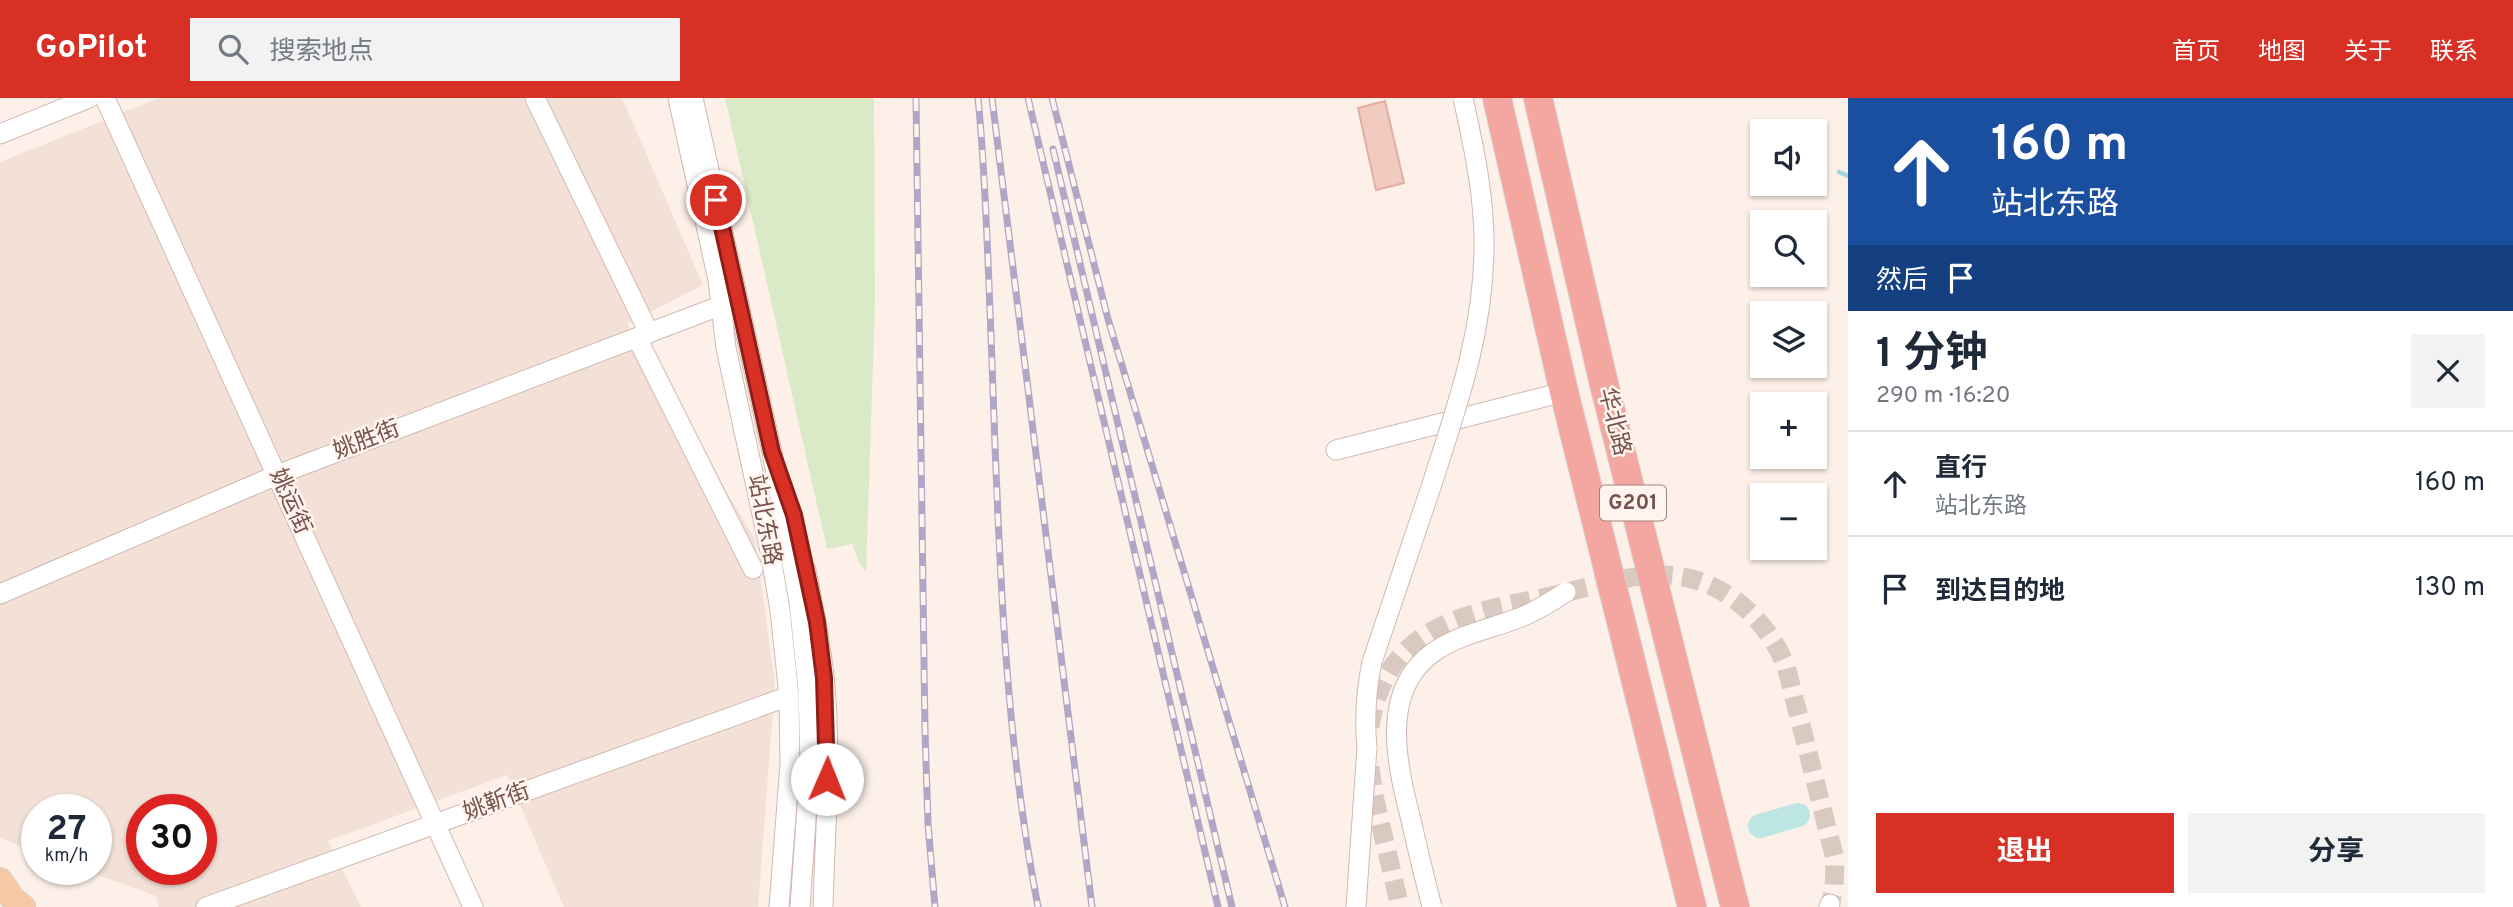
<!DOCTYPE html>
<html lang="zh">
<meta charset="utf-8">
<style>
:root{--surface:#fff;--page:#f2f2f3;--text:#1f2937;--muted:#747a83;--line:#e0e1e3;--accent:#d93025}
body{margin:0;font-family:Overpass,"Noto Sans SC",sans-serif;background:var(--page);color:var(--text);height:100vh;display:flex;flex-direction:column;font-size:26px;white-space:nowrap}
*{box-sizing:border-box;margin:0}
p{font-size:23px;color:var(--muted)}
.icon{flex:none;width:38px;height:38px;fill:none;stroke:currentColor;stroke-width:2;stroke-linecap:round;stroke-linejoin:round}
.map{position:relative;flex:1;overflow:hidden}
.drawer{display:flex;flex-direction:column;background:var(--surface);width:665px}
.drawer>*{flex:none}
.hud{background:#1a4fa0;color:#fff;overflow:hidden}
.buttons{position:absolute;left:1750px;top:21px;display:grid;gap:14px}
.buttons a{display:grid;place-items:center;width:77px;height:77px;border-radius:0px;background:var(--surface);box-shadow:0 2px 5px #0004;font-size:35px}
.speed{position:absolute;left:21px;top:696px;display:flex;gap:14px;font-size:35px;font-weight:700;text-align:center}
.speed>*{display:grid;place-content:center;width:91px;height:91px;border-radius:50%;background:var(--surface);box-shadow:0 2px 5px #0004;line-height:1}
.speed small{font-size:18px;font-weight:400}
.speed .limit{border:10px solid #d22;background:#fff;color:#111}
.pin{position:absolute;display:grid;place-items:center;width:60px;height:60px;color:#fff;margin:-30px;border:4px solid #fff;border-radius:50%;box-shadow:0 2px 7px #0007}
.me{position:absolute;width:77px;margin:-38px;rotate:1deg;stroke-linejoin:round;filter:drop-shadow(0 0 5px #0008)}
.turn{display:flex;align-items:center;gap:24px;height:147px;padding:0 28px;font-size:32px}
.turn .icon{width:91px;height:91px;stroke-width:2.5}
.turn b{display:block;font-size:49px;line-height:60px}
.then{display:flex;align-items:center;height:66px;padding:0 28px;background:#0003;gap:14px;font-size:26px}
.round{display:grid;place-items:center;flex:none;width:74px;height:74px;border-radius:0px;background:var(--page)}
.headline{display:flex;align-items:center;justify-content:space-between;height:119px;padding:0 28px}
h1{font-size:42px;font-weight:700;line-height:52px}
.cta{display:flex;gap:14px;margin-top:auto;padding:14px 28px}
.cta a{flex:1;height:80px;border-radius:0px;background:var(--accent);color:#fff;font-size:28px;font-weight:700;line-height:80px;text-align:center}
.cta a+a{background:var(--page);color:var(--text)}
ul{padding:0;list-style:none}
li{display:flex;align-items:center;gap:21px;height:105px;padding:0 28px;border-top:2px solid var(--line)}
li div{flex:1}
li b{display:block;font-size:26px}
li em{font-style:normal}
header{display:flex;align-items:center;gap:42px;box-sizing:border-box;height:98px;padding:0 35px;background:var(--accent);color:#fff}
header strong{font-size:33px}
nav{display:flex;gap:38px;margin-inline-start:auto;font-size:24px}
.search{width:490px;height:63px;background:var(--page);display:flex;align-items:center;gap:18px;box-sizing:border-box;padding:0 24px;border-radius:0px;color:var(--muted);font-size:26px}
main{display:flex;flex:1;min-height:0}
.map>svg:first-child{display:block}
.residential{fill:#f3e1d7;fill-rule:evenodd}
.green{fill:#dbeac6}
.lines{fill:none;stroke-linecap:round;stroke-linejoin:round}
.stream{stroke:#a3d7d5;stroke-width:4.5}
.river{stroke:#bde5e4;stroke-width:24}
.building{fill:#f1cac0;stroke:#e3aea1;stroke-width:2}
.minor-tunnel{stroke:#dac9c1;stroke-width:19;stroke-dasharray:19 10;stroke-linecap:butt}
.minor-casing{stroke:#d0b9b0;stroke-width:21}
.major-casing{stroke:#d9cfcd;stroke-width:26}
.highway-casing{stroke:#d9cfcd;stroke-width:30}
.minor{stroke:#fff;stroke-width:19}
.major{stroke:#f8c8a3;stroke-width:24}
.highway{stroke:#f4a7a1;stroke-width:28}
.rail-casing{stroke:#b1a6c6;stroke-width:7}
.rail{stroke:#fff5ee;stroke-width:4.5;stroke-dasharray:13;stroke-linecap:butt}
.minor-bridge-casing{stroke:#d0b9b0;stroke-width:21;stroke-linecap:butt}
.minor-bridge{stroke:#fff;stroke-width:19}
.route-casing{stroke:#8d1f18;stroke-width:18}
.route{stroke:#d93025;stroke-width:12}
.labels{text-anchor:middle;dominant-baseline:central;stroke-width:5;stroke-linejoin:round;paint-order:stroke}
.shield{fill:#fff5ee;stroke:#9f847d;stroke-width:2}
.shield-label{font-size:21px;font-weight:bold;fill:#76534c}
.street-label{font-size:23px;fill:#76534c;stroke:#fff5ee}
</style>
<header>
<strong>GoPilot</strong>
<div class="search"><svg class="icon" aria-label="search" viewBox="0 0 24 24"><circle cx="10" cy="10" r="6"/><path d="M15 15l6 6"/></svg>搜索地点</div>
<nav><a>首页</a><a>地图</a><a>关于</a><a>联系</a></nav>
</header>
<main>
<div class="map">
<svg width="1848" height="809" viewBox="0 0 1848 809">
<rect width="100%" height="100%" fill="#fcf0e8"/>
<path class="residential" d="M159 0H622L703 187 627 226 755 441 775 585 758 809H564L507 677 328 743 361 809H159L156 798 85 772H96V712H37V754L0 740V64ZM142 712H201V772H142Z"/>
<path class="green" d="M725 0H874L875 205 866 474 859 464 852 446 827 451Z"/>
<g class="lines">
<path class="stream" d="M1839 74 1848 78"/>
<path class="river" d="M1760 728 1798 717"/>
</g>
<path class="building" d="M1385 3 1404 85 1376 92 1358 10Z"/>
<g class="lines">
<g class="minor-tunnel">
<path d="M1370 629C1386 524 1470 515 1556 497 1590 489 1626 477 1661 477 1718 477 1765 517 1786 568L1835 761 1834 792 1830 806"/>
<path d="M1370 669 1374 698 1400 809"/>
</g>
<defs>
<g id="minor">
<path d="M105 0 473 809"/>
<path d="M535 0 649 235"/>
<path d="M678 0 718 182 726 250 770 453 780 512 789 598 790 666 779 809"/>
<path d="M693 0 772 354 799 504 808 591 810 665 800 809"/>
<path d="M0 36 89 0"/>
<path d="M637 240 753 471"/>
<path d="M1336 352 1564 294"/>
<path d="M806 472C813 508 820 542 824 578 832 654 825 733 823 809"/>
<path d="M0 496 277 377 730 204"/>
<path d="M206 809 789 598"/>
<path d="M1356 809 1367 649"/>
<path d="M1829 809 1830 806"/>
</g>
<path id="major" d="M0 782 13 801 23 809"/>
<g id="highway">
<path d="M1497 0 1564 294 1692 809"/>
<path d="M1538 0 1603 282 1735 809"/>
</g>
</defs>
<use href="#minor" class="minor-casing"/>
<use href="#major" class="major-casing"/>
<use href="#highway" class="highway-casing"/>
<use href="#minor" class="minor"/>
<use href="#major" class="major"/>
<use href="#highway" class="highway"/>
<defs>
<g id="rail">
<path d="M916 0 925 633 928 726 935 809"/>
<path d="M978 0C985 70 987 141 990 212 998 411 1000 613 1038 809"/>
<path d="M992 0 1092 809"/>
<path d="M1028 0 1218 809"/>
<path d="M1052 0 1108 221 1285 809"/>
<path d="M1053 51 1232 809"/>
</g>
</defs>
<use href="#rail" class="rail-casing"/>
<use href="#rail" class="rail"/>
<defs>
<g id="minor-bridge">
<path d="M1367 649C1364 619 1366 593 1372 564 1392 504 1413 443 1433 383 1458 305 1483 235 1484 152 1485 100 1474 50 1463 0"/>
<path d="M1432 809C1425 781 1418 754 1412 726 1398 670 1377 593 1435 553 1461 536 1490 531 1519 520 1536 513 1551 504 1566 494"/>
</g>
</defs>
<use href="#minor-bridge" class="minor-bridge-casing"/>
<use href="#minor-bridge" class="minor-bridge"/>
</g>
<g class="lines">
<defs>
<path id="route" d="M716 102 772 354 794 417 817 524 824 580 827 681"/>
</defs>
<use href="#route" class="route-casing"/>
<use href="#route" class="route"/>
</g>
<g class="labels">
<rect class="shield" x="1600" y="387.5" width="66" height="35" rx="5"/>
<g class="shield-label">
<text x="1633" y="405">G201</text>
</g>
<g class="street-label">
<text transform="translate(1613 324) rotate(76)">华北路</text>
<text transform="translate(367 343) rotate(-21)">姚胜街</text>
<text transform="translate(289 404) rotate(66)">姚运街</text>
<text transform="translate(763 422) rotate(79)">站北东路</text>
<text transform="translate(497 705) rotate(-20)">姚靳街</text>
</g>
</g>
</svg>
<div class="buttons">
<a><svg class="icon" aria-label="sound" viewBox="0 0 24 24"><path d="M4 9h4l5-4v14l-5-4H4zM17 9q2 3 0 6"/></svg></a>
<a><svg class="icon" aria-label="search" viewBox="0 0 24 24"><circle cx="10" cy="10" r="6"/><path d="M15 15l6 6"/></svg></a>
<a><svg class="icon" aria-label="layers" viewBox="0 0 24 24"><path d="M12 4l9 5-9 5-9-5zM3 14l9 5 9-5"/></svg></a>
<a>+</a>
<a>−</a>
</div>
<div class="speed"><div>27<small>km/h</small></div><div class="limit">30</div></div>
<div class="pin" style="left:716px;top:102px;background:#d93025"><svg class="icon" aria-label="arrive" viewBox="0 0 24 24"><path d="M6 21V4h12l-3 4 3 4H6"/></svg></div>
<svg class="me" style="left:827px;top:681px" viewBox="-20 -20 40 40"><circle r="19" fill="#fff"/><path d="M0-13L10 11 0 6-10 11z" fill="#d93025"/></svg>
</div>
<section class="drawer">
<div class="hud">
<div class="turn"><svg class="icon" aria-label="ahead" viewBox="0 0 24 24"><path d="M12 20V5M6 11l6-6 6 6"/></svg><div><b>160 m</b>站北东路</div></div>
<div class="then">然后<svg class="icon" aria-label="arrive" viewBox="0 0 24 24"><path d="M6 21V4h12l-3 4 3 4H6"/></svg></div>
</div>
<div class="headline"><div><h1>1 分钟</h1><p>290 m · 16:20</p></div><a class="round"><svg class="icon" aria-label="close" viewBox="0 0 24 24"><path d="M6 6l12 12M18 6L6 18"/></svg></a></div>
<ul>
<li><svg class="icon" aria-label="ahead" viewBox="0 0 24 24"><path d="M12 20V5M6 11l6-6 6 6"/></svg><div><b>直行</b><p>站北东路</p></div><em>160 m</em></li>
<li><svg class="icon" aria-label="arrive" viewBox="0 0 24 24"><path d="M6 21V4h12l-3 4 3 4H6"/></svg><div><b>到达目的地</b></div><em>130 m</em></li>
</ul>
<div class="cta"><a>退出</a><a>分享</a></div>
</section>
</main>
